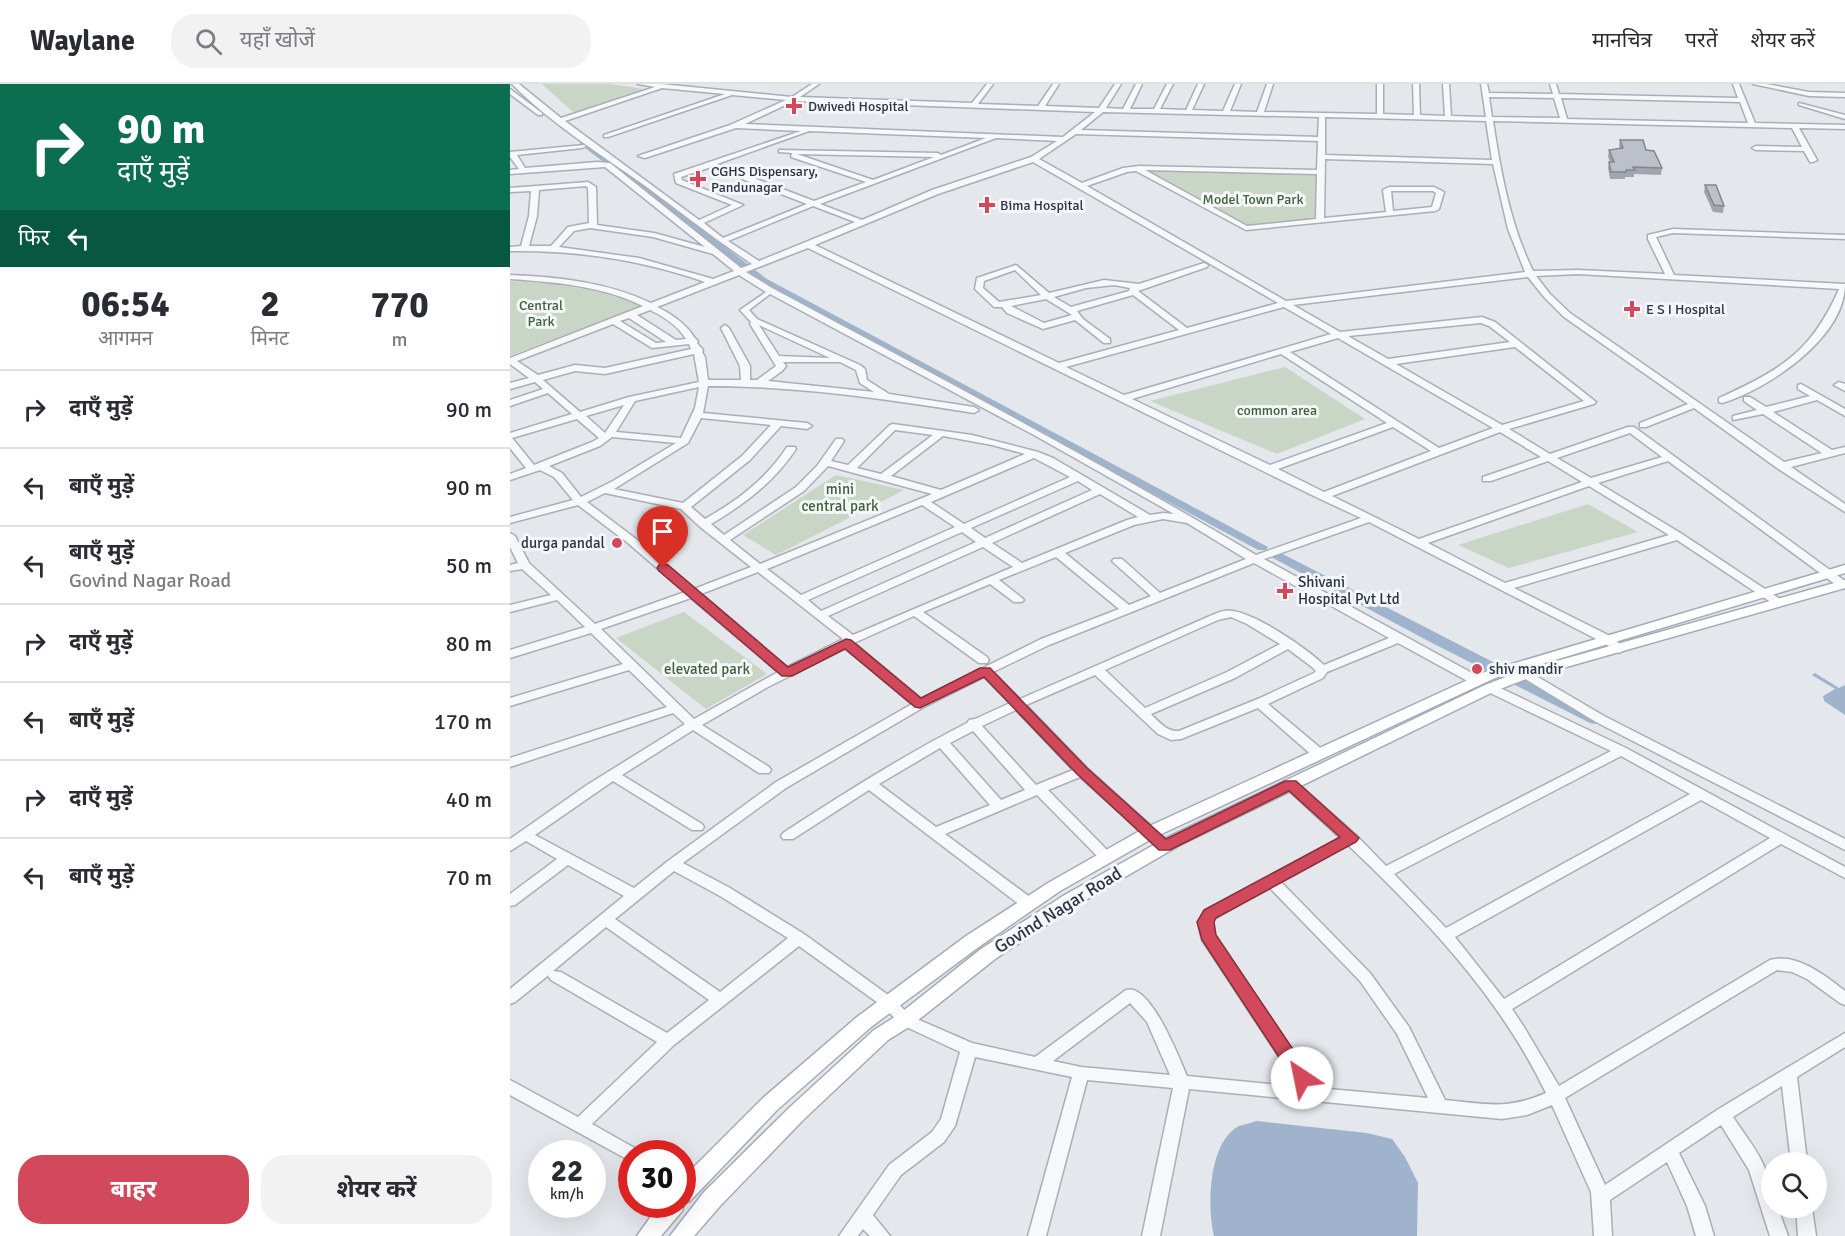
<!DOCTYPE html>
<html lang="hi">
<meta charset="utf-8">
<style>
:root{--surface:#fff;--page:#f2f2f3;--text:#2b2b33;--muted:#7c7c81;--line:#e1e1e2;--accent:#d1495b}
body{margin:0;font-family:Signika,"Noto Sans Devanagari",sans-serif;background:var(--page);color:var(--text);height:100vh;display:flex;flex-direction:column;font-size:22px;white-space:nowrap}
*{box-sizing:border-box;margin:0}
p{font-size:20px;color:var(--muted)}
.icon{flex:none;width:33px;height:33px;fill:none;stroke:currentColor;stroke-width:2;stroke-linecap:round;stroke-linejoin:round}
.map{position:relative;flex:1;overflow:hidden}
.side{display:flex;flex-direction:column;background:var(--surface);width:510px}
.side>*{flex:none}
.guide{background:#0b6e4f;color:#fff;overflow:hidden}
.tools{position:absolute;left:1251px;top:1068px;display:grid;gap:12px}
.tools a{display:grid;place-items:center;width:66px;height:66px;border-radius:50%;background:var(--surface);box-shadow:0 6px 24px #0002;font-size:30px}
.speed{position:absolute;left:18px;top:1056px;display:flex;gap:12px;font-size:30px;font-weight:700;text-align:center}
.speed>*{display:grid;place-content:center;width:78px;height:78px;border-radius:50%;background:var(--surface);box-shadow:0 6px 24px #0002;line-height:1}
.speed small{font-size:15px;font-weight:400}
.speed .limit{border:9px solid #d22;background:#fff;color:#111}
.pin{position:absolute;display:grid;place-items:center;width:51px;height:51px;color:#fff;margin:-62px -26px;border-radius:50% 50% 50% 0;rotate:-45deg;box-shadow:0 0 6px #0007}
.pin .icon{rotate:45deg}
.me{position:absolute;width:66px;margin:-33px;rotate:326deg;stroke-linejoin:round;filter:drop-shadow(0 0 4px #0008)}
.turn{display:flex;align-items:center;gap:21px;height:126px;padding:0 18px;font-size:27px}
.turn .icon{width:78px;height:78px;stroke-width:2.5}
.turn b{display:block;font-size:42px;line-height:51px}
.then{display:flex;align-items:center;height:57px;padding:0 18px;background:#0003;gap:12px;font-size:22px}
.eta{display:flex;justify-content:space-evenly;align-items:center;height:102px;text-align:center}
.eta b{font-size:36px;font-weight:700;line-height:42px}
.action{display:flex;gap:12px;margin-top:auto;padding:12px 18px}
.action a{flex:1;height:69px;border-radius:24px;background:var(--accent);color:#fff;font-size:24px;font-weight:700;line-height:69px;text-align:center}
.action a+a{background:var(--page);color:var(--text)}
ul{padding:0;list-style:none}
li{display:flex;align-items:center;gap:18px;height:78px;padding:0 18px;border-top:2px solid var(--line)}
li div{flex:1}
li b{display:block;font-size:22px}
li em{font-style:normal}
header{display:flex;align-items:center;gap:36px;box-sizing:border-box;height:84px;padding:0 30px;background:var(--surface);border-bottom:2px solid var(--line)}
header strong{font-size:28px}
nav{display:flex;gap:33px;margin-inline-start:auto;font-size:21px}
.search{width:420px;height:54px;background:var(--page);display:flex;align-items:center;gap:15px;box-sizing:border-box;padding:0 21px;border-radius:24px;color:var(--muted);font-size:22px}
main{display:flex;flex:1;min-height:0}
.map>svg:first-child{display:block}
.green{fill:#c9d6c5}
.water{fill:#9fb4cc}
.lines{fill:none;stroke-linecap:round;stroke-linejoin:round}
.canal{fill:#9fb4cc;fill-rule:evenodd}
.minor-casing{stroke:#a9aeb7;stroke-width:3}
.major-casing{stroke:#a3abb8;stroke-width:3}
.minor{fill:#f7f8fa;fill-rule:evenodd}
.major{fill:#fff;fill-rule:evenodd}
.wall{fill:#a1a5ae}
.building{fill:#bbc0ca;stroke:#83868d;stroke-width:1.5}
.route{fill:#d1495b;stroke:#882f3b;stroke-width:1.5}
.poi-dot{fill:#d1495b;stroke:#f4f6f9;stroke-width:2}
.labels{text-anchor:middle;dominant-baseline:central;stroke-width:6;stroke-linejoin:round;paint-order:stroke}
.far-poi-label{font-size:14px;fill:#2b3445;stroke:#f4f6f9;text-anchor:start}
.far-park-label{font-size:14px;fill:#3f6138;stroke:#f4f6f9}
.park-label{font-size:15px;fill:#3f6138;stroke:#f4f6f9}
.poi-label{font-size:15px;fill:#2b3445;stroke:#f4f6f9;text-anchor:start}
.near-street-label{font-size:18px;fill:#2b3445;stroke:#f4f6f9}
</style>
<header>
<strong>Waylane</strong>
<div class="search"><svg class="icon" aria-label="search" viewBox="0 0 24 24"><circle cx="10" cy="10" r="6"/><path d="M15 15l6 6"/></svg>यहाँ खोजें</div>
<nav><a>मानचित्र</a><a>परतें</a><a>शेयर करें</a></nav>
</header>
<main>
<section class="side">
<div class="guide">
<div class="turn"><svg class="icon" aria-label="right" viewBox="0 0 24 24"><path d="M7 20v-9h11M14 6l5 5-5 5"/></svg><div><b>90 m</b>दाएँ मुड़ें</div></div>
<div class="then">फिर<svg class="icon" aria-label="left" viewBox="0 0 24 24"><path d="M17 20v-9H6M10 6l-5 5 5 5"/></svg></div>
</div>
<div class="eta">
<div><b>06:54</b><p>आगमन</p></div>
<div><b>2</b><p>मिनट</p></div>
<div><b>770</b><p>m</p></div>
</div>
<ul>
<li><svg class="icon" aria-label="right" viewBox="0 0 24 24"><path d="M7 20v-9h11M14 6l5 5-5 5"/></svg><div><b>दाएँ मुड़ें</b></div><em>90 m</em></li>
<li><svg class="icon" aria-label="left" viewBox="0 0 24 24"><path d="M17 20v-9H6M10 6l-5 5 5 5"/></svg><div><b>बाएँ मुड़ें</b></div><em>90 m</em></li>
<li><svg class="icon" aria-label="left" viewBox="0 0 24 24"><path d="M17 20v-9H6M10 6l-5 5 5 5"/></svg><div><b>बाएँ मुड़ें</b><p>Govind Nagar Road</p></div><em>50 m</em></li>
<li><svg class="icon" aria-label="right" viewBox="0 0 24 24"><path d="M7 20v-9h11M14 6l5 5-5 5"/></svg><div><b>दाएँ मुड़ें</b></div><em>80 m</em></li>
<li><svg class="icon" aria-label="left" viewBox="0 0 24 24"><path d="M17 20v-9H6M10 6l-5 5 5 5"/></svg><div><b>बाएँ मुड़ें</b></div><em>170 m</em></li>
<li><svg class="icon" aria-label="right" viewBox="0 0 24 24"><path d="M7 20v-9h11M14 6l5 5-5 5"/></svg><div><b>दाएँ मुड़ें</b></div><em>40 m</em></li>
<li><svg class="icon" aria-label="left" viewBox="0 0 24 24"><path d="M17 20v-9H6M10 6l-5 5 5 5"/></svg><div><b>बाएँ मुड़ें</b></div><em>70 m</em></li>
</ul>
<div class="action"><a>बाहर</a><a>शेयर करें</a></div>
</section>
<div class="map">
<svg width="1335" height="1152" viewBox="0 0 1335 1152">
<rect width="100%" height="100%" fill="#e4e7ec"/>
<g class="green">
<path d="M32 0H99L134 5 64 29Z"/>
<path d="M627 85 811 88 810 137 736 144Z"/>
<path d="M0 197C45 199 89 204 131 222L0 272Z"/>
<path d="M775 283 855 335 767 370 640 317Z"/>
<path d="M326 391 394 406 266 471 233 451Z"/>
<path d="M1078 420 1128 448 999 484 948 461Z"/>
<path d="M174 528 257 590 196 625 106 554Z"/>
</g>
<g class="water">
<path d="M1305 589 1329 604 1335 601V631L1314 617 1313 612 1325 605 1302 591Z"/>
<path d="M747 1037 857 1049 882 1055 895 1073 908 1099 907 1152H704C697 1123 698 1058 729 1042 735 1040 742 1039 747 1037Z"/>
</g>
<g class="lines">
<g class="canal">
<path d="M70 56H76L257 195 758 463 756 466H748L251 199 70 60Z"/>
<path d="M767 467 1090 633 1092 636 1085 640 1080 639 922 559 763 474 761 471 763 468Z"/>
</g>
<defs>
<g id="minor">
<path d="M2 0H9L51 34 145 3 128 0H151L282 13 302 0H309L290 13 462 19 477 0H483L468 20 528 22 543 0H549L535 22 589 24 605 0H611L596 24 613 25 626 0H632L620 25H644L657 0H663L650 25 676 26 688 0H694L682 26 713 27 725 0H731L720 27 747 28 757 0H763L754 28 867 30V0H873V30L904 31 903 0H909L910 31 935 32 933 0H939L941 32 976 33 971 0H977L979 9 1043 10 1040 0H1046L1049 10 1228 14 1223 0H1229L1245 39 1335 41V45L1289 44 1307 76 1303 78H1300L1294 67 1246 66 1242 64 1246 62 1292 63 1282 44 983 37C991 89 1000 140 1023 187L1068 186 1155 190 1138 155V151L1163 145 1335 151V155L1163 149 1146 153 1164 191 1335 200C1335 254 1258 305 1212 319L1209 318V314C1270 286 1301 269 1329 205L1068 190 1026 192 1040 210 1060 229 1274 378 1312 369 1253 330 1223 336V332L1247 326 1234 317V313H1240L1256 323 1300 312 1288 305V301L1291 300 1335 325V332L1307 316 1263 328 1322 366 1335 363V369L1281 383 1335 420V428L1267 384 1184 324 1136 343H1130V339L1178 320 1054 233 1034 213 1018 193 783 221 830 248 972 233 985 238 1086 318 1084 320 999 345 1040 370 1118 343H1124L1335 497V504L1329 503 1158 377 1088 399 1172 450 1273 517 1275 519 1273 521H1265L1167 456 1004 504 1102 553 1115 565 1109 569 1094 559 859 438 754 475 971 594 973 597 971 600H963L888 559 817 588 813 594 758 620 814 667 815 670 814 673H804L748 624 671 655 661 656 648 650 585 591 516 621 577 684 660 759 662 762 660 765H650L570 693 538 706 601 770 603 773 601 776H591L527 711 435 750 524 816 526 820 524 824 519 825 514 824 359 706 283 755H273L271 752 273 749C333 710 394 671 457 639L459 636 465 635 500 619 474 593 414 623 276 704 173 779 220 804 294 850 385 916 400 932 462 959 525 973 616 906C640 898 669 974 677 992L789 1003 692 856 688 838 695 826 830 754 775 703 773 700 775 697H785L846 751 876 782 1101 667 976 607 974 604 980 600 984 601 1116 664 1335 783V794L1271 760 1002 925 1014 943 1049 1002 1260 876C1286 868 1316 892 1335 907V921L1330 919 1297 895 1282 888 1267 886 1055 1014 1095 1101 1207 1026 1335 949V963L1287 993 1297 1078H1281L1272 1002 1223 1033C1245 1066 1262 1082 1262 1124H1268L1278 1152H1260L1239 1086 1211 1041 1169 1069 1195 1122 1204 1152H1186L1177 1122 1157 1078 1100 1116 1102 1152H1084L1081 1108 1042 1021 1017 1031 992 1035 679 1005 650 1152H632L663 1004 577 996 536 1152H518L562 993 465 973 445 1042 434 1058 391 1091 363 1131 380 1152H360L353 1145 348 1152H329L379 1081 422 1048 431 1035 450 968 390 940 375 924 289 862 164 961 82 1040 128 1066 130 1070H122V1078L0 1011V996L68 1033 147 958 41 896 38 892 40 890 5 918 0 920V905L114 812 58 781 5 821 0 822V810L47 775 16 757 0 767V755L77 701 175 640 163 629 0 683V674L157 623 119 586 0 622V614L113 580 81 549 0 574V566L75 543 47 516 0 528V521L41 511 12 485 0 487V481L8 479 0 463V449L5 452 19 479 85 540 175 508 118 459 68 421 0 439V433L63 416 44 393 30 386 0 396V390L16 384 0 364V349L62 330 38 309 0 322V316L33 305 25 298 0 305V299L19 294 0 280V274L133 222C92 202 45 198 0 195V191C48 193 97 198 141 219L195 198C132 176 67 166 0 167V163L11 162 19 132 21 107 0 108V104L78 98 86 103 87 141 144 149 195 163 95 83 0 90V86L9 85 0 73V68L74 61 76 62 72 64 7 71 15 84 87 78 100 79 231 184 242 180C205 155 170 128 134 101 90 70 39 38 2 0ZM152 4 215 10 94 51V53H98L222 11 276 16 220 41 128 72 135 74 226 44 291 47 164 90 166 99 222 121 189 136 55 37ZM979 13 1044 14 1050 34 982 33ZM1051 14 1230 18 1238 39 1057 35ZM284 17 585 28 553 53 235 40ZM593 28 809 33 808 53 571 46ZM815 33 976 37 982 76 815 71ZM299 47 476 54 431 71 428 69 269 66V68L282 69 281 73 356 98 304 117 207 80ZM566 50 808 57 807 86 629 82 613 84 572 99 529 75ZM486 54 547 57 521 73 422 106 352 136 310 120ZM287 70 424 73 363 96ZM815 75 983 80 998 145 1015 188 776 217 577 102 617 88 626 87 736 146 925 127 929 125 934 108 924 103H879L873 106 876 128 814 134ZM523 78 768 219 677 244 628 207 697 183 698 181 694 179 629 200 594 196 539 209 506 181 467 194 465 205 484 223H492L497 229 533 245 565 236 594 259H600V255L573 235 567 227 623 211 669 246 549 279 305 161 428 110ZM201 83 297 120 213 154 194 139 233 121 172 96 171 93ZM635 86 807 90 806 135 737 142ZM76 102 78 104 79 139 58 143 41 162H19L27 132 29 106ZM881 107H923L926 109 922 123 883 127ZM303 122 345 138 249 177 218 157ZM80 144 143 153 203 170 224 187 203 195 129 174 49 163 64 147ZM298 164 808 414 851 434 746 471C588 377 425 291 262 204L236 188ZM505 186 531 211 489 218 473 204 474 197ZM229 191 256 208 230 226 241 238 240 240 266 282 247 296H240V282L219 244 215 241 211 244 230 282 231 296H198L195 273 192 268 193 266 187 259 188 257C184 254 183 251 179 246 171 237 158 228 147 223ZM604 201 620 204 619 207 561 223 544 213 576 204ZM260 210 524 351 664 430 653 429 640 431 543 374 528 368 462 351 383 340 380 341 338 381 321 377 334 357 332 355H326L307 382 286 403 214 451 201 440C235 420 264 398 286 365L285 363H277C256 395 228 416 195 435L181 423 240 376 271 342 297 345 302 342 297 339 193 329 198 302C288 302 376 315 464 329L469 326 464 323 379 310 357 296 355 285 350 281 247 235 239 226ZM536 215 562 231 534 239 501 222ZM774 223 821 250 614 311 556 283ZM140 226C153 232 168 242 176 255L166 256 127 231ZM119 234 156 258 146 259 110 237ZM971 239 979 242 1000 258 878 275 838 252ZM103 240 142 264 179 260 181 265 95 284 65 281 28 291 7 277ZM249 241 320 274 269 272ZM828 254 983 344 929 364 780 268ZM1005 263 1074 317 992 341 886 280ZM184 270 189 298 119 313 70 328 33 296 65 287 95 290ZM771 270 877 339 760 381 622 315ZM273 278H330L346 286 350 299 364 308 258 297 272 287 276 282ZM189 303 185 324 171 354 106 348 125 317ZM114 321 95 349 76 332ZM191 334 261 341 232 372 173 419 104 405 178 359ZM67 335 89 354 82 358 24 381 2 354ZM883 343 921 367 814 408 768 385ZM385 346 423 351 371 390 347 384ZM990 348 1031 373 973 393V397H981L1038 377 1072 398 909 455 822 412ZM1120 349 1152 373 1081 394 1047 374ZM433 352 482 361 515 370 431 406 381 392ZM102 353 166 359 103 397 71 413 52 389 39 382 90 362ZM524 374 560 393 454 440 421 418ZM318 382 422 410 250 480 220 456 294 407ZM568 397 582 406 475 454 461 444ZM1079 402 1159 451 995 499 918 459ZM95 409 171 425 189 442 241 483 184 505 126 455 77 418ZM590 410 628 433 617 436 512 479 482 459ZM412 421 445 443 291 511 257 485ZM653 435 677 439 736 475 650 509 612 475H604L602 477 604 479 641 512 619 521 555 469 624 441ZM452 448 466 458 311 527 298 516ZM473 463 503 483 343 551 318 532ZM546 473 609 525 531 555 411 615 344 559 404 532 469 579H477L479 576 477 573 413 528 480 500 504 518H512L514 516 512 514 489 496ZM744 479 879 554 814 581C796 564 748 531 723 527 715 525 707 529 700 532L510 615 483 588 539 561ZM248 488 333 555 277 583 191 510ZM181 514 268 588 184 635 91 545ZM721 533 737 540 770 560 717 588 635 624 595 586 708 536ZM335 564 402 620 266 698 158 777 124 804 25 751 103 697 182 746H192L194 743 192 740 112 691 183 646 249 689H259L261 686 259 683 192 641 256 604ZM778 565 802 583 806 587 804 589 750 614 669 647C657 648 649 638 641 630L725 594ZM506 626 563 686 526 701 472 642ZM463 647 515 706 491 716 440 659ZM430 664 480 721 426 743 369 700ZM1111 672 1180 710 936 844 884 790ZM1191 716 1260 754 994 915 945 853ZM838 761C914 833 990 913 1036 1009 997 1026 976 1020 935 1016L899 943 860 889 771 798ZM164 787 210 812 278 854 210 908 105 835ZM760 804 850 897 887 950 918 1014 808 1004 704 851 702 838 705 834ZM96 843 199 916 157 949 51 888 43 887ZM620 919 637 938 660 991 571 983 543 977Z"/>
<path d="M1243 0H1256L1299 8 1335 9V13L1299 12Z"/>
<path d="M0 5 32 29V31H28L0 10Z"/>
<path d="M1289 19 1335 31V35L1289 21Z"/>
<path d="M1329 298 1335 300V307L1324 301Z"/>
<path d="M1016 586 1094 632 1335 755V766L1086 638 1012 593 1010 590 1012 587Z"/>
<path d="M1286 1124H1302L1306 1152H1288Z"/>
</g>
<g id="major">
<path d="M1335 481V489L985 594 645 753 550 807 470 862 361 943 267 1026 180 1117 174 1119 172 1127 151 1152H127L150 1120H172V1095L253 1014 347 933 456 852 538 799 633 745 975 588Z"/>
<path d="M1335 496V504L1021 593 985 607 670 761 565 822 485 875 402 941 378 956 293 1036 210 1122 184 1152H160L194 1108 279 1024 364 946 388 931 471 865 553 812 658 753 975 601 1011 587Z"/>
</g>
</defs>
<use href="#minor" class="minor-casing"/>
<use href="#major" class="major-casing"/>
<use href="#minor" class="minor"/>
<use href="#major" class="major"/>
</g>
<g class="wall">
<path d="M1110 56 1136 66 1152 84 1151 91 1124 90V93H1115V95H1100L1098 84 1099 78H1100L1098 73 1099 66 1110 65 1109 62Z"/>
<path d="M1195 101 1214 122 1213 129 1203 128 1194 108Z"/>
</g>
<g class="building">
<path d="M1110 56H1133L1136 66 1144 67 1152 84 1123 83 1125 86H1116V88H1101L1099 78H1104L1099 66 1113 64Z"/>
<path d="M1195 101H1206L1214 122 1204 121Z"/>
</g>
<path class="route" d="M153 480 158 481 278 583 336 555 341 556 411 614 470 584H480L577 684 656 755 775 697H786L849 754 846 758 706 834 704 838 706 851 799 989 801 994 799 999 792 1001 786 999 692 856 687 838 694 826 830 753 779 707 660 766H649L567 690 474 593 410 624 405 623 335 565 282 592H272L149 487 147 484 149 481Z"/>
<g class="poi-dot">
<path d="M281 13h6v6h6v6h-6v6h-6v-6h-6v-6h6z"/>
<path d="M185 86h6v6h6v6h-6v6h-6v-6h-6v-6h6z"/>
<path d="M474 112h6v6h6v6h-6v6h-6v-6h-6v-6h6z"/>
<path d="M1119 216h6v6h6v6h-6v6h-6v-6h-6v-6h6z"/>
<circle cx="107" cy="459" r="6"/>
<path d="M772 498h6v6h6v6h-6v6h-6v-6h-6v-6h6z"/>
<circle cx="967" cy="585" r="6"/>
</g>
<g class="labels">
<g class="far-poi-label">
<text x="298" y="22">Dwivedi Hospital</text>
<text x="201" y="87">CGHS Dispensary,<tspan x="201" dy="16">Pandunagar</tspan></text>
<text x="490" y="121">Bima Hospital</text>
<text x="1136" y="225">E S I Hospital</text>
</g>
<g class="far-park-label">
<text x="743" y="115">Model Town Park</text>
<text x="31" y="221">Central<tspan x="31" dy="16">Park</tspan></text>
<text x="767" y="326">common area</text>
</g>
<g class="park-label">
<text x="330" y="405">mini<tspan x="330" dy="17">central park</tspan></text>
<text x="197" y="585">elevated park</text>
</g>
<g class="poi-label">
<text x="95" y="459" text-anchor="end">durga pandal</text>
<text x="788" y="498">Shivani<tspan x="788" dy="17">Hospital Pvt Ltd</tspan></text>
<text x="979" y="585">shiv mandir</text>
</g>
<g class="near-street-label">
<text transform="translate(548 826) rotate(-32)">Govind Nagar Road</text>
</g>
</g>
</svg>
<div class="tools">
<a><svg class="icon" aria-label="search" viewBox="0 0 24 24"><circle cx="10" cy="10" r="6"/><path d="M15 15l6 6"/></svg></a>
</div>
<div class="speed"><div>22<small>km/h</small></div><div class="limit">30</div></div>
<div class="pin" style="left:153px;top:484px;background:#d93025"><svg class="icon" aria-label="arrive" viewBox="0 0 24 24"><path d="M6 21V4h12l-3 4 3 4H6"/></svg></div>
<svg class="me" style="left:792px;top:994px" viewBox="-20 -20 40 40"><circle r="19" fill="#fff"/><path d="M0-13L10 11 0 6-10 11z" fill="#d1495b"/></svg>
</div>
</main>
